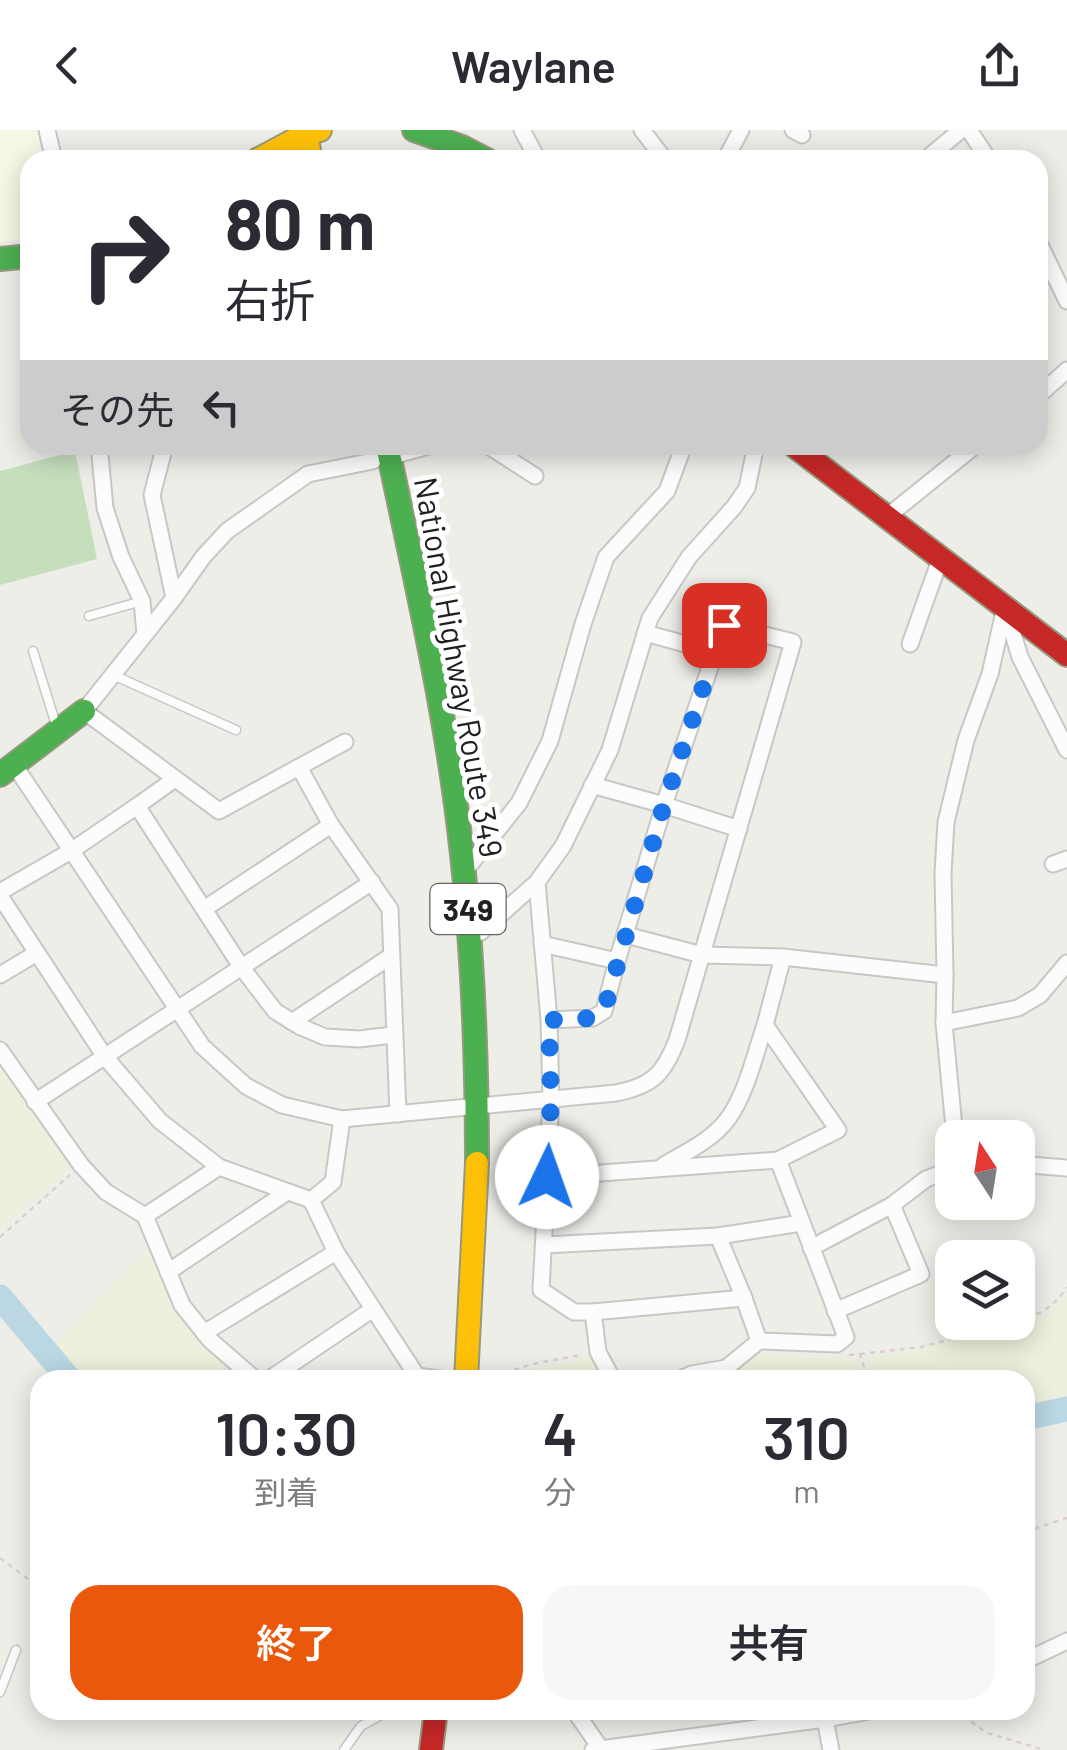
<!DOCTYPE html>
<html lang="ja">
<meta charset="utf-8">
<style>
:root{--surface:#fff;--page:#f7f7f7;--text:#2b2b33;--muted:#7c7c81;--accent:#ea580c}
body{margin:0;font-family:Barlow,"Noto Sans JP",sans-serif;background:var(--page);color:var(--text);height:100vh;display:flex;flex-direction:column;font-size:38px;white-space:nowrap}
*{box-sizing:border-box;margin:0}
p{font-size:32px;color:var(--muted)}
.icon{flex:none;width:55px;height:55px;fill:none;stroke:currentColor;stroke-width:2;stroke-linecap:round;stroke-linejoin:round}
.map{position:relative;flex:1;overflow:hidden}
.panel{position:absolute;left:30px;top:1240px;width:1005px;height:350px;display:flex;flex-direction:column;background:var(--surface);border-radius:30px;box-shadow:0 5px 25px #0003}
.panel>*{flex:none}
.hud{position:absolute;left:20px;top:20px;width:1028px;height:305px;border-radius:30px;box-shadow:0 5px 25px #0003;background:#fff;color:var(--text);overflow:hidden}
.needle{width:65px;rotate:348deg}
.fabs{position:absolute;left:935px;top:990px;display:grid;gap:20px}
.fabs a{display:grid;place-items:center;width:100px;height:100px;border-radius:20px;background:var(--surface);box-shadow:0 5px 25px #0003;font-size:50px}
.pin{position:absolute;display:grid;place-items:center;width:85px;height:85px;color:#fff;margin:-42px;border-radius:20px;box-shadow:0 5px 15px #0006}
.me{position:absolute;width:110px;margin:-55px;rotate:3deg;stroke-linejoin:round;filter:drop-shadow(0 0 8px #0008)}
.turn{display:flex;align-items:center;gap:35px;height:210px;padding:0 40px;font-size:45px}
.turn .icon{width:130px;height:130px;stroke-width:2.5}
.turn b{display:block;font-size:70px;line-height:85px}
.then{display:flex;align-items:center;height:95px;padding:0 40px;background:#0003;gap:20px;font-size:38px}
.eta{display:flex;justify-content:space-evenly;align-items:center;height:170px;text-align:center}
.eta b{font-size:60px;font-weight:600;line-height:70px}
.cta{display:flex;gap:20px;margin-top:auto;padding:20px 40px}
.cta a{flex:1;height:115px;border-radius:30px;background:var(--accent);color:#fff;font-size:40px;font-weight:600;line-height:115px;text-align:center}
.cta a+a{background:var(--page);color:var(--text)}
header{display:flex;justify-content:space-between;align-items:center;height:130px;padding:0 40px;background:var(--surface);font-size:45px;font-weight:600}
.map>svg:first-child{display:block}
.education{fill:#f6f7e5}
.farmland{fill:#ecf0dc}
.forest{fill:#c5dfbd}
.lines{fill:none;stroke-linecap:round;stroke-linejoin:round}
.river{stroke:#bad7e3;stroke-width:25}
.lane-casing{stroke:#c7c7c5;stroke-width:11}
.street-casing{stroke:#c7c7c5;stroke-width:19}
.fast-casing{stroke:#959a7f;stroke-width:26}
.slow-casing{stroke:#959a7f;stroke-width:26}
.jam-casing{stroke:#959a7f;stroke-width:26}
.path{stroke:#dccfca;stroke-width:2.5;stroke-dasharray:5 5;stroke-linecap:butt}
.lane{stroke:#fcfcfc;stroke-width:8}
.street{stroke:#fcfcfc;stroke-width:15}
.fast{stroke:#4caf50;stroke-width:22}
.slow{stroke:#ffc107;stroke-width:22}
.jam{stroke:#c62828;stroke-width:22}
.route{stroke:#1a73e8;stroke-width:18;stroke-dasharray:0 32.4}
.labels{text-anchor:middle;dominant-baseline:central;stroke-width:10;stroke-linejoin:round;paint-order:stroke}
.shield{fill:#fff;stroke:#636363;stroke-width:2.5}
.shield-label{font-size:30px;font-weight:bold;fill:#202020}
.street-label{font-size:32px;fill:#202020;stroke:#fff}
</style>
<header><svg class="icon" aria-label="back" viewBox="0 0 24 24"><path d="M15 5l-7 7 7 7"/></svg>Waylane<svg class="icon" aria-label="share" viewBox="0 0 24 24"><path d="M12 15V3M7 8l5-5 5 5M5 13v7h14v-7"/></svg></header>
<div class="map">
<svg width="1067" height="1620" viewBox="0 0 1067 1620">
<rect width="100%" height="100%" fill="#eeeee9"/>
<path class="education" d="M0 0H37L44 30H30V109L0 112Z"/>
<g class="farmland">
<path d="M0 926 75 1032 0 1099Z"/>
<path d="M150 1117 160 1137 170 1171 177 1184 220 1232 239 1250H84L54 1215Z"/>
<path d="M1067 1166V1265L1025 1274V1250H876L870 1227 917 1220 1010 1197 1046 1185Z"/>
<path d="M748 1223 856 1230 861 1250H686Z"/>
<path d="M591 1227 606 1250H500L501 1247Z"/>
</g>
<path class="forest" d="M75 321 97 429 0 455V341Z"/>
<g class="lines">
<g class="river">
<path d="M0 1167 70 1250"/>
<path d="M1025 1288 1067 1279"/>
</g>
<defs>
<g id="lane">
<path d="M89 486 142 471"/>
<path d="M33 521 57 598"/>
<path d="M113 545 236 600"/>
<path d="M0 1562 16 1520"/>
<path d="M344 1620 361 1596 390 1580"/>
</g>
<g id="street">
<path d="M47 0 54 30"/>
<path d="M522 0 538 30"/>
<path d="M642 0 662 26 668 30"/>
<path d="M793 0 802 5"/>
<path d="M969 0 989 30"/>
<path d="M725 30 741 0"/>
<path d="M925 30 961 0"/>
<path d="M1038 111 1067 171"/>
<path d="M1038 266 1067 240"/>
<path d="M99 315 105 378 121 427 142 471 145 504"/>
<path d="M165 315 152 365 174 468"/>
<path d="M487 315 535 346"/>
<path d="M389 327 432 315"/>
<path d="M373 331 308 344 227 401 203 427 174 468 84 581 219 681 299 637 331 695 390 779 398 984"/>
<path d="M888 386 976 315"/>
<path d="M1006 481 1020 527 1067 620"/>
<path d="M645 503 715 522"/>
<path d="M910 514 941 427"/>
<path d="M15 636 202 916 246 956 282 975 342 989 616 963C652 956 664 944 677 910L793 512 724 495 664 675 739 699"/>
<path d="M299 637 345 612"/>
<path d="M592 655 664 675 617 831"/>
<path d="M137 676 175 649"/>
<path d="M1053 734 1067 729"/>
<path d="M464 742 519 673 550 611 583 494 606 427 667 361 684 315"/>
<path d="M537 752 549 890 551 970 541 1160 574 1182H593L744 1168 759 1211 837 1214 846 1207 778 1030 838 1000 765 895 783 827"/>
<path d="M0 762 71 721 137 676 242 838 275 881 299 896 325 907 359 909 393 905"/>
<path d="M0 766 105 927 160 991 219 1037"/>
<path d="M204 779 331 695"/>
<path d="M471 805 481 802 537 752 563 716 610 620 650 488 689 427 734 377 747 358 756 315"/>
<path d="M626 805 702 825 783 827 945 845"/>
<path d="M542 814 617 831 604 881 593 888 549 890"/>
<path d="M0 845 37 823"/>
<path d="M292 892 391 826"/>
<path d="M944 893 1018 878 1040 865 1067 833"/>
<path d="M0 920 81 1035 106 1062 145 1086 182 1175 210 1210 256 1250"/>
<path d="M35 972 372 752"/>
<path d="M342 989 333 1052 311 1070 336 1122 417 1246"/>
<path d="M955 1008 944 893 945 845 943 743 946 692 966 610 990 544 1005 477"/>
<path d="M1018 1034 1067 1038"/>
<path d="M664 1035C686 1022 712 1010 727 990 746 965 755 924 765 895"/>
<path d="M547 1047 778 1030"/>
<path d="M145 1086 219 1037 311 1070"/>
<path d="M718 1106 744 1168"/>
<path d="M544 1115 718 1106 801 1093"/>
<path d="M811 1118 892 1075 926 1049 952 1039"/>
<path d="M168 1142 287 1062"/>
<path d="M835 1181 921 1144 892 1075"/>
<path d="M593 1182 598 1222 613 1250"/>
<path d="M204 1203 336 1122"/>
<path d="M268 1250 373 1179"/>
<path d="M413 1250 417 1246 447 1250"/>
<path d="M678 1250 692 1244 726 1238 759 1211"/>
<path d="M1025 1531 1067 1511"/>
<path d="M574 1580 601 1619"/>
<path d="M825 1589 831 1620"/>
<path d="M593 1620 825 1589 875 1580"/>
</g>
<g id="fast">
<path d="M414 0 462 17 487 30"/>
<path d="M0 129 30 126"/>
<path d="M387 315C412 435 440 554 456 675 472 794 477 913 477 1033"/>
<path d="M0 645 84 581"/>
</g>
<g id="slow">
<path d="M305 0 311 30"/>
<path d="M257 30 306 4 320 0"/>
<path d="M466 1250 477 1033"/>
</g>
<g id="jam">
<path d="M793 315 1067 525"/>
<path d="M431 1620 436 1580"/>
</g>
</defs>
<use href="#lane" class="lane-casing"/>
<use href="#street" class="street-casing"/>
<use href="#fast" class="fast-casing"/>
<use href="#slow" class="slow-casing"/>
<use href="#jam" class="jam-casing"/>
<g class="path">
<path d="M0 1107 70 1045"/>
<path d="M1018 1192C1040 1184 1054 1177 1067 1157"/>
<path d="M860 1224 921 1217 1016 1192"/>
<path d="M849 1225 860 1224 868 1250"/>
<path d="M497 1250C514 1234 557 1230 581 1225"/>
<path d="M1025 1402 1067 1388"/>
<path d="M0 1428 40 1458"/>
<path d="M348 1580 354 1587"/>
<path d="M955 1580 987 1603 1045 1620"/>
</g>
<use href="#lane" class="lane"/>
<use href="#street" class="street"/>
<use href="#fast" class="fast"/>
<use href="#slow" class="slow"/>
<use href="#jam" class="jam"/>
</g>
<g class="lines">
<path class="route" d="M547 1047 551 970 549 890 592 888 604 881 664 675 724 495"/>
</g>
<g class="labels">
<rect class="shield" x="430.5" y="754" width="75" height="50" rx="8"/>
<g class="shield-label">
<text x="468" y="779">349</text>
</g>
<g class="street-label">
<text transform="translate(460 537) rotate(80)">National Highway Route 349</text>
</g>
</g>
</svg>
<div class="fabs">
<a><svg class="needle" viewBox="-14 -14 28 28"><path d="M0-13l5 13h-10z" fill="#e53935"/><path d="M0 13l5-13h-10z" fill="#7c7c81"/></svg></a>
<a><svg class="icon" aria-label="layers" viewBox="0 0 24 24"><path d="M12 4l9 5-9 5-9-5zM3 14l9 5 9-5"/></svg></a>
</div>
<div class="pin" style="left:724px;top:495px;background:#d93025"><svg class="icon" aria-label="arrive" viewBox="0 0 24 24"><path d="M6 21V4h12l-3 4 3 4H6"/></svg></div>
<svg class="me" style="left:547px;top:1047px" viewBox="-20 -20 40 40"><circle r="19" fill="#fff"/><path d="M0-13L10 11 0 6-10 11z" fill="#1a73e8"/></svg>
<div class="hud">
<div class="turn"><svg class="icon" aria-label="right" viewBox="0 0 24 24"><path d="M7 20v-9h11M14 6l5 5-5 5"/></svg><div><b>80 m</b>右折</div></div>
<div class="then">その先<svg class="icon" aria-label="left" viewBox="0 0 24 24"><path d="M17 20v-9H6M10 6l-5 5 5 5"/></svg></div>
</div>
<section class="panel">
<div class="eta">
<div><b>10:30</b><p>到着</p></div>
<div><b>4</b><p>分</p></div>
<div><b>310</b><p>m</p></div>
</div>
<div class="cta"><a>終了</a><a>共有</a></div>
</section>
</div>
